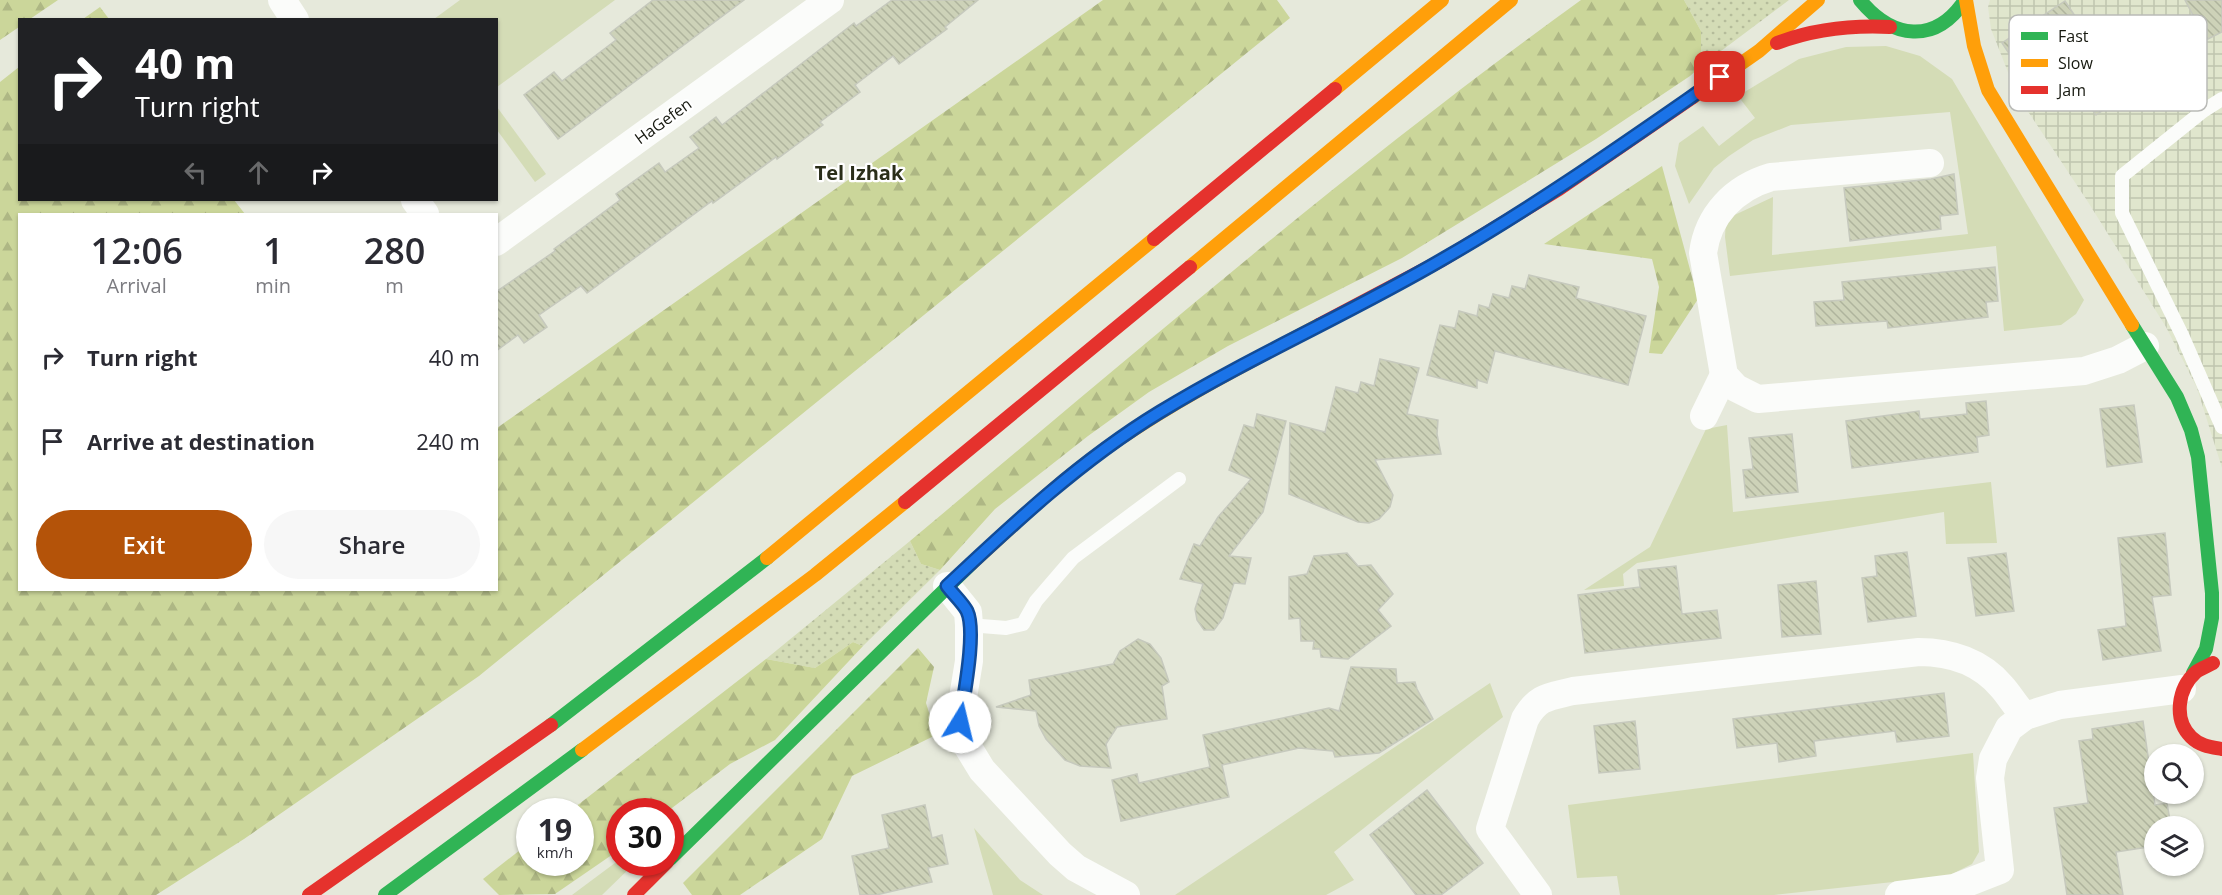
<!DOCTYPE html>
<style>
:root{--surface:#fff;--page:#f7f7f7;--text:#2b2b33;--muted:#7c7c81;--accent:#b45309}
body{margin:0;font-family:"Open Sans",sans-serif;background:var(--page);color:var(--text);height:100vh;display:flex;flex-direction:column;font-size:22px;white-space:nowrap}
*{box-sizing:border-box;margin:0}
p{font-size:20px;color:var(--muted)}
.icon{flex:none;width:33px;height:33px;fill:none;stroke:currentColor;stroke-width:2;stroke-linecap:round;stroke-linejoin:round}
.map{position:relative;flex:1;overflow:hidden}
.panel{position:absolute;left:18px;top:213px;width:480px;height:378px;display:flex;flex-direction:column;background:var(--surface);border-radius:0px;box-shadow:0 2px 4px #0004}
.panel>*{flex:none}
.top-card{position:absolute;left:18px;top:18px;width:480px;height:183px;border-radius:0px;box-shadow:0 2px 4px #0004;background:#202124;color:#fff;overflow:hidden}
.buttons{position:absolute;left:2144px;top:744px;display:grid;gap:12px}
.buttons a{display:grid;place-items:center;width:60px;height:60px;border-radius:50%;background:var(--surface);box-shadow:0 2px 4px #0004;font-size:30px}
.speed{position:absolute;left:516px;top:798px;display:flex;gap:12px;font-size:30px;font-weight:700;text-align:center}
.speed>*{display:grid;place-content:center;width:78px;height:78px;border-radius:50%;background:var(--surface);box-shadow:0 2px 4px #0004;line-height:1}
.speed small{font-size:15px;font-weight:400}
.speed .limit{border:9px solid #d22;background:#fff;color:#111}
.pin{position:absolute;display:grid;place-items:center;width:51px;height:51px;color:#fff;margin:-26px;border-radius:12px;box-shadow:0 3px 9px #0006}
.me{position:absolute;width:66px;margin:-33px;rotate:9deg;stroke-linejoin:round;filter:drop-shadow(0 0 4px #0008)}
.turn{display:flex;align-items:center;gap:21px;height:126px;padding:0 18px;font-size:27px}
.turn .icon{width:78px;height:78px;stroke-width:2.5}
.turn b{display:block;font-size:42px;line-height:51px}
.lanes{display:flex;align-items:center;height:57px;padding:0 18px;background:#0003;justify-content:center;gap:30px;direction:ltr}
.lanes .off{opacity:.35}
.eta{display:flex;justify-content:space-evenly;align-items:center;height:102px;text-align:center}
.eta b{font-size:36px;font-weight:600;line-height:42px}
.primary-button{display:flex;gap:12px;margin-top:auto;padding:12px 18px}
.primary-button a{flex:1;height:69px;border-radius:36px;background:var(--accent);color:#fff;font-size:24px;font-weight:600;line-height:69px;text-align:center}
.primary-button a+a{background:var(--page);color:var(--text)}
ul{padding:0;list-style:none}
li{display:flex;align-items:center;gap:18px;height:84px;padding:0 18px}
li div{flex:1}
li b{display:block;font-size:22px}
li em{font-style:normal}
.map>svg:first-child{display:block}
.industrial{fill:url(#industrial-grid)}
.grass{fill:url(#grass-dots)}
.forest{fill:url(#forest-firs)}
.green{fill:#d4dcb6}
.building{fill:url(#building-back-hatch);stroke:#c6c9bd;stroke-width:1.5}
.lines{fill:none;stroke-linecap:round;stroke-linejoin:round}
.lane{stroke:#fbfcfa;stroke-width:14}
.street{stroke:#fbfcfa;stroke-width:28}
.fast{stroke:#30b455;stroke-width:14}
.slow{stroke:#ff9f0a;stroke-width:14}
.jam{stroke:#e5322d;stroke-width:14}
.route-casing{stroke:#114b97;stroke-width:15}
.route{stroke:#1a73e8;stroke-width:10}
.labels{text-anchor:middle;dominant-baseline:central;stroke-width:4.5;stroke-linejoin:round;paint-order:stroke}
.street-label{font-size:16px;fill:#16180f;stroke:#fff}
.quarter-label{font-size:20px;font-weight:bold;fill:#2a2e19;stroke:#fff}
.key{fill:#fff;stroke:#b9bab7;stroke-width:1.5}
.key-label{font-size:16px;fill:#16180f}
</style>
<div class="map">
<svg width="2222" height="895" viewBox="0 0 2222 895">
<defs>
<pattern id="industrial-grid" width="8" height="8" patternUnits="userSpaceOnUse" patternTransform="scale(1.5)"><rect width="8" height="8" fill="#e0e6cd"/><path d="M0 4h8M4 0v8" fill="none" stroke="#bfc5af"/></pattern>
<pattern id="grass-dots" width="8" height="8" patternUnits="userSpaceOnUse" patternTransform="scale(1.5)"><rect width="8" height="8" fill="#d4dcb6"/><path d="M2 2h.1M6 6h.1" fill="none" stroke="#b5bc9b" stroke-width="1.8" stroke-linecap="round"/></pattern>
<pattern id="forest-firs" width="22" height="20" patternUnits="userSpaceOnUse" patternTransform="scale(1.5)"><rect width="22" height="20" fill="#cbd69a"/><path d="M5 1l3.5 6h-7zM16 11l3.5 6h-7z" fill="#aeb784"/></pattern>
<pattern id="building-back-hatch" width="6" height="6" patternUnits="userSpaceOnUse" patternTransform="scale(1.5)"><rect width="6" height="6" fill="#cdd2b8"/><path d="M-1 5l2 2M0 0l6 6M5-1l2 2" fill="none" stroke="#afb49d"/></pattern>
</defs>
<rect width="100%" height="100%" fill="#e6e9db"/>
<path class="industrial" d="M1990 0H2222V468L2197 388 2166 327 2088 202 2017 95 1991 29 1988 7Z"/>
<g class="grass">
<path d="M1684 0H1789L1701 66V31Z"/>
<path d="M910 541 921 564 940 570 863 646 853 642 815 668 766 659Z"/>
</g>
<g class="forest">
<path d="M0 0H58L30 19 20 20 19 27 0 40Z"/>
<path d="M1103 0H1277L1290 18 479 676 244 839 156 895H0V82L19 67 20 200H234L245 214H20V590H496L497 428Z"/>
<path d="M1581 0H1684L1701 31V66L1690 76 1596 139 1402 258 1228 346 1149 392 1088 436 995 509 940 570 921 564 910 541C1130 357 1348 168 1581 0Z"/>
<path d="M100 7 109 19H83Z"/>
<path d="M1662 166 1698 299 1662 354 1649 353 1659 287 1652 259 1544 244Z"/>
<path d="M853 642 863 646 775 740 730 764 668 811 620 812 619 850 555 894 499 895 483 879 529 843 530 862H580V812L570 811 766 659 815 668Z"/>
<path d="M918 648 934 667 926 703 936 735 852 776 822 839 740 895H692L683 883Z"/>
</g>
<g class="green">
<path d="M460 0H615L497 87 496 20 434 19Z"/>
<path d="M1886 46 1920 56 1952 79 2084 300 2076 314 2061 325 2004 331 1996 246 1730 276 1725 237 1726 219 1773 197 1772 255 1968 234 1950 112 1791 125 1753 140 1729 156 1714 168 1689 204 1675 166 1679 143 1703 126 1719 146 1755 118 1738 96 1799 59 1846 47Z"/>
<path d="M497 107 546 174 535 182 497 130Z"/>
<path d="M1727 425 1733 512 1991 482 1997 543 1946 544 1944 512 1637 563 1623 574 1624 586 1584 590 1650 547 1706 429Z"/>
<path d="M1490 683 1503 717 1334 852 1354 880 1326 895H1175Z"/>
<path d="M1973 753 1979 852 1972 864 1948 876 1774 895H1620L1617 876 1577 878 1568 805Z"/>
<path d="M974 828 1020 880 1043 895H993Z"/>
<path d="M619 860 620 862 635 863 602 895H572Z"/>
</g>
<g class="building">
<path d="M653 0H744L558 139 524 95 554 72 562 81 616 40 610 33Z"/>
<path d="M892 0H978L945 27 947 29 899 64 893 56 855 85 860 92 820 122 823 125 777 159 776 157 713 203 712 201 587 293 581 286 539 315 547 327 524 343 518 335 496 351V292L555 251 554 249 620 200 616 194 659 163 665 172 699 148 690 137 716 117 722 125 854 23 856 26Z"/>
<path d="M2185 0H2222V32L2206 40Z"/>
<path d="M2065 1 2127 94 2096 115 2075 84 2057 95 2050 84 2036 94 2002 43Z"/>
<path d="M1954 174 1958 214 1940 216 1941 229 1850 241 1844 188 1931 179Z"/>
<path d="M1995 267 1998 301 1986 302 1988 317 1888 328 1887 321 1816 326 1814 302 1844 300 1842 282Z"/>
<path d="M1529 275 1579 287 1576 298 1646 316 1628 385 1495 351 1487 383 1477 380V388L1427 375 1440 325 1455 328 1459 311 1477 316 1479 305 1489 308 1493 294 1509 298 1512 286 1525 289Z"/>
<path d="M1380 359 1419 368 1407 414 1438 420 1437 434 1441 454 1375 460 1393 495 1390 507 1379 519 1369 523 1358 522 1289 494 1290 423 1325 432 1336 387 1358 393 1361 382 1374 386Z"/>
<path d="M1986 401 1989 435 1977 437 1978 452 1852 468 1846 421 1919 411 1920 419 1967 414 1966 403Z"/>
<path d="M2134 405 2142 462 2107 467 2100 409Z"/>
<path d="M1257 414 1286 421 1263 512 1229 556 1251 558 1245 584 1234 583 1223 618 1214 630H1204L1197 620 1195 609 1203 584 1180 579 1194 544 1200 546 1218 517 1251 479 1229 470 1244 425 1254 428Z"/>
<path d="M1792 434 1798 492 1746 498 1743 470 1753 469 1749 438Z"/>
<path d="M2165 533 2171 595 2152 597 2161 651 2103 660 2098 630 2126 626 2118 538Z"/>
<path d="M1907 552 1916 616 1868 622 1862 578 1877 576 1875 556Z"/>
<path d="M1347 553 1358 566 1371 565 1393 594 1378 610 1391 626 1348 659 1321 657 1320 649H1313L1314 641H1301L1300 618 1289 619V577L1307 574 1314 556Z"/>
<path d="M2006 553 2014 611 1976 616 1968 558Z"/>
<path d="M1676 566 1682 614 1717 610 1721 638 1585 653 1578 595 1640 587 1638 570Z"/>
<path d="M1816 581 1821 634 1782 637 1778 585Z"/>
<path d="M1138 639 1150 644 1161 658 1169 682 1162 686 1167 719 1117 727 1106 744 1111 768 1080 766 1065 760 1046 739 1039 726 1036 711 996 707 1031 695 1029 680 1113 664 1120 651Z"/>
<path d="M1351 667 1396 669 1397 683 1415 682 1417 689 1433 719 1379 753 1335 757 1333 751 1299 748 1222 765 1229 797 1121 821 1112 780 1137 774 1139 783 1210 767 1203 735 1329 708 1339 711Z"/>
<path d="M1944 693 1949 736 1897 742 1895 731 1814 741 1816 756 1779 762 1777 743 1737 748 1733 719Z"/>
<path d="M1635 721 1640 769 1599 773 1594 726Z"/>
<path d="M2143 721 2155 805 2167 803 2171 826H2154V846L2116 852 2123 895H2067L2054 808 2088 803 2079 741 2093 739 2092 729Z"/>
<path d="M1427 790 1483 863 1441 895H1416L1370 835Z"/>
<path d="M925 805 932 838 942 835 948 864 928 868 932 882 876 895H860L852 856 889 848 882 815Z"/>
</g>
<g class="lines">
<g class="lane">
<path d="M2222 99 2203 111 2122 176V213L2182 335 2222 427"/>
<path d="M969 625 1006 628 1023 624 1036 601 1073 558 1179 479"/>
</g>
<g class="street">
<path d="M282 0 295 20"/>
<path d="M1930 163 1771 177C1734 188 1708 215 1703 253L1724 375 1736 388 1758 399 2084 371 2118 360 2145 346"/>
<path d="M415 200 425 214"/>
<path d="M496 242 830 0"/>
<path d="M1704 416 1724 375"/>
<path d="M947 586 968 612 969 625V661L959 722 960 734 982 770 1060 854 1076 868 1126 895"/>
<path d="M1538 895 1490 829 1525 719C1538 696 1549 697 1573 691L1919 652C1950 652 1981 662 2002 687 2010 696 2016 707 2025 716"/>
<path d="M1899 895 1954 888 2000 870 1990 778 1993 759 2009 728 2025 716 2060 705 2182 689"/>
</g>
<g class="fast">
<path d="M1860 0C1892 39 1935 45 1965 0"/>
<path d="M2132 325 2177 397 2191 430 2198 457 2212 593V618L2206 649 2193 673"/>
<path d="M551 725 767 558"/>
<path d="M670 859 971 564"/>
<path d="M385 895 582 750"/>
</g>
<g class="slow">
<path d="M1966 0 1974 46 1988 90 2132 325"/>
<path d="M1335 89 1442 0"/>
<path d="M1693 97 1759 51 1818 0"/>
<path d="M1190 267 1511 0"/>
<path d="M767 558 1154 239"/>
<path d="M971 564C1019 520 1066 474 1121 438 1184 395 1252 361 1319 325"/>
<path d="M582 750 815 575 905 502"/>
</g>
<g class="jam">
<path d="M1777 43C1814 29 1850 25 1890 27"/>
<path d="M1154 239 1335 89"/>
<path d="M1319 325 1442 260 1559 189 1693 97"/>
<path d="M905 502 1190 267"/>
<path d="M2213 663C2208 666 2201 668 2196 672 2178 688 2173 719 2191 737 2200 746 2211 747 2222 749"/>
<path d="M309 895 551 725"/>
<path d="M634 895 667 862"/>
</g>
</g>
<g class="lines">
<defs>
<path id="route" d="M960 722C963 699 977 632 967 611 963 603 953 594 947 586 1014 523 1081 460 1160 412 1252 356 1351 313 1443 259 1539 204 1629 140 1720 77"/>
</defs>
<use href="#route" class="route-casing"/>
<use href="#route" class="route"/>
</g>
<g class="labels">
<g class="street-label">
<text transform="translate(663 121) rotate(-36)">HaGefen</text>
</g>
<g class="quarter-label">
<text x="859" y="172">Tel Izhak</text>
</g>
</g>
<rect x="2009" y="15" width="198" height="96" rx="9" class="key"/>
<rect x="2021" y="32" width="27" height="8" fill="#30b455"/>
<rect x="2021" y="59" width="27" height="8" fill="#ff9f0a"/>
<rect x="2021" y="86" width="27" height="8" fill="#e5322d"/>
<g class="key-label">
<text x="2058" y="42">Fast</text>
<text x="2058" y="69">Slow</text>
<text x="2058" y="96">Jam</text>
</g>
</svg>
<div class="buttons">
<a><svg class="icon" aria-label="search" viewBox="0 0 24 24"><circle cx="10" cy="10" r="6"/><path d="M15 15l6 6"/></svg></a>
<a><svg class="icon" aria-label="layers" viewBox="0 0 24 24"><path d="M12 4l9 5-9 5-9-5zM3 14l9 5 9-5"/></svg></a>
</div>
<div class="speed"><div>19<small>km/h</small></div><div class="limit">30</div></div>
<div class="pin" style="left:1720px;top:77px;background:#d93025"><svg class="icon" aria-label="arrive" viewBox="0 0 24 24"><path d="M6 21V4h12l-3 4 3 4H6"/></svg></div>
<svg class="me" style="left:960px;top:722px" viewBox="-20 -20 40 40"><circle r="19" fill="#fff"/><path d="M0-13L10 11 0 6-10 11z" fill="#1a73e8"/></svg>
<div class="top-card">
<div class="turn"><svg class="icon" aria-label="right" viewBox="0 0 24 24"><path d="M7 20v-9h11M14 6l5 5-5 5"/></svg><div><b>40 m</b>Turn right</div></div>
<div class="lanes"><svg class="icon off" aria-label="left" viewBox="0 0 24 24"><path d="M17 20v-9H6M10 6l-5 5 5 5"/></svg><svg class="icon off" aria-label="ahead" viewBox="0 0 24 24"><path d="M12 20V5M6 11l6-6 6 6"/></svg><svg class="icon" aria-label="right" viewBox="0 0 24 24"><path d="M7 20v-9h11M14 6l5 5-5 5"/></svg></div>
</div>
<section class="panel">
<div class="eta">
<div><b>12:06</b><p>Arrival</p></div>
<div><b>1</b><p>min</p></div>
<div><b>280</b><p>m</p></div>
</div>
<ul>
<li><svg class="icon" aria-label="right" viewBox="0 0 24 24"><path d="M7 20v-9h11M14 6l5 5-5 5"/></svg><div><b>Turn right</b></div><em>40 m</em></li>
<li><svg class="icon" aria-label="arrive" viewBox="0 0 24 24"><path d="M6 21V4h12l-3 4 3 4H6"/></svg><div><b>Arrive at destination</b></div><em>240 m</em></li>
</ul>
<div class="primary-button"><a>Exit</a><a>Share</a></div>
</section>
</div>
